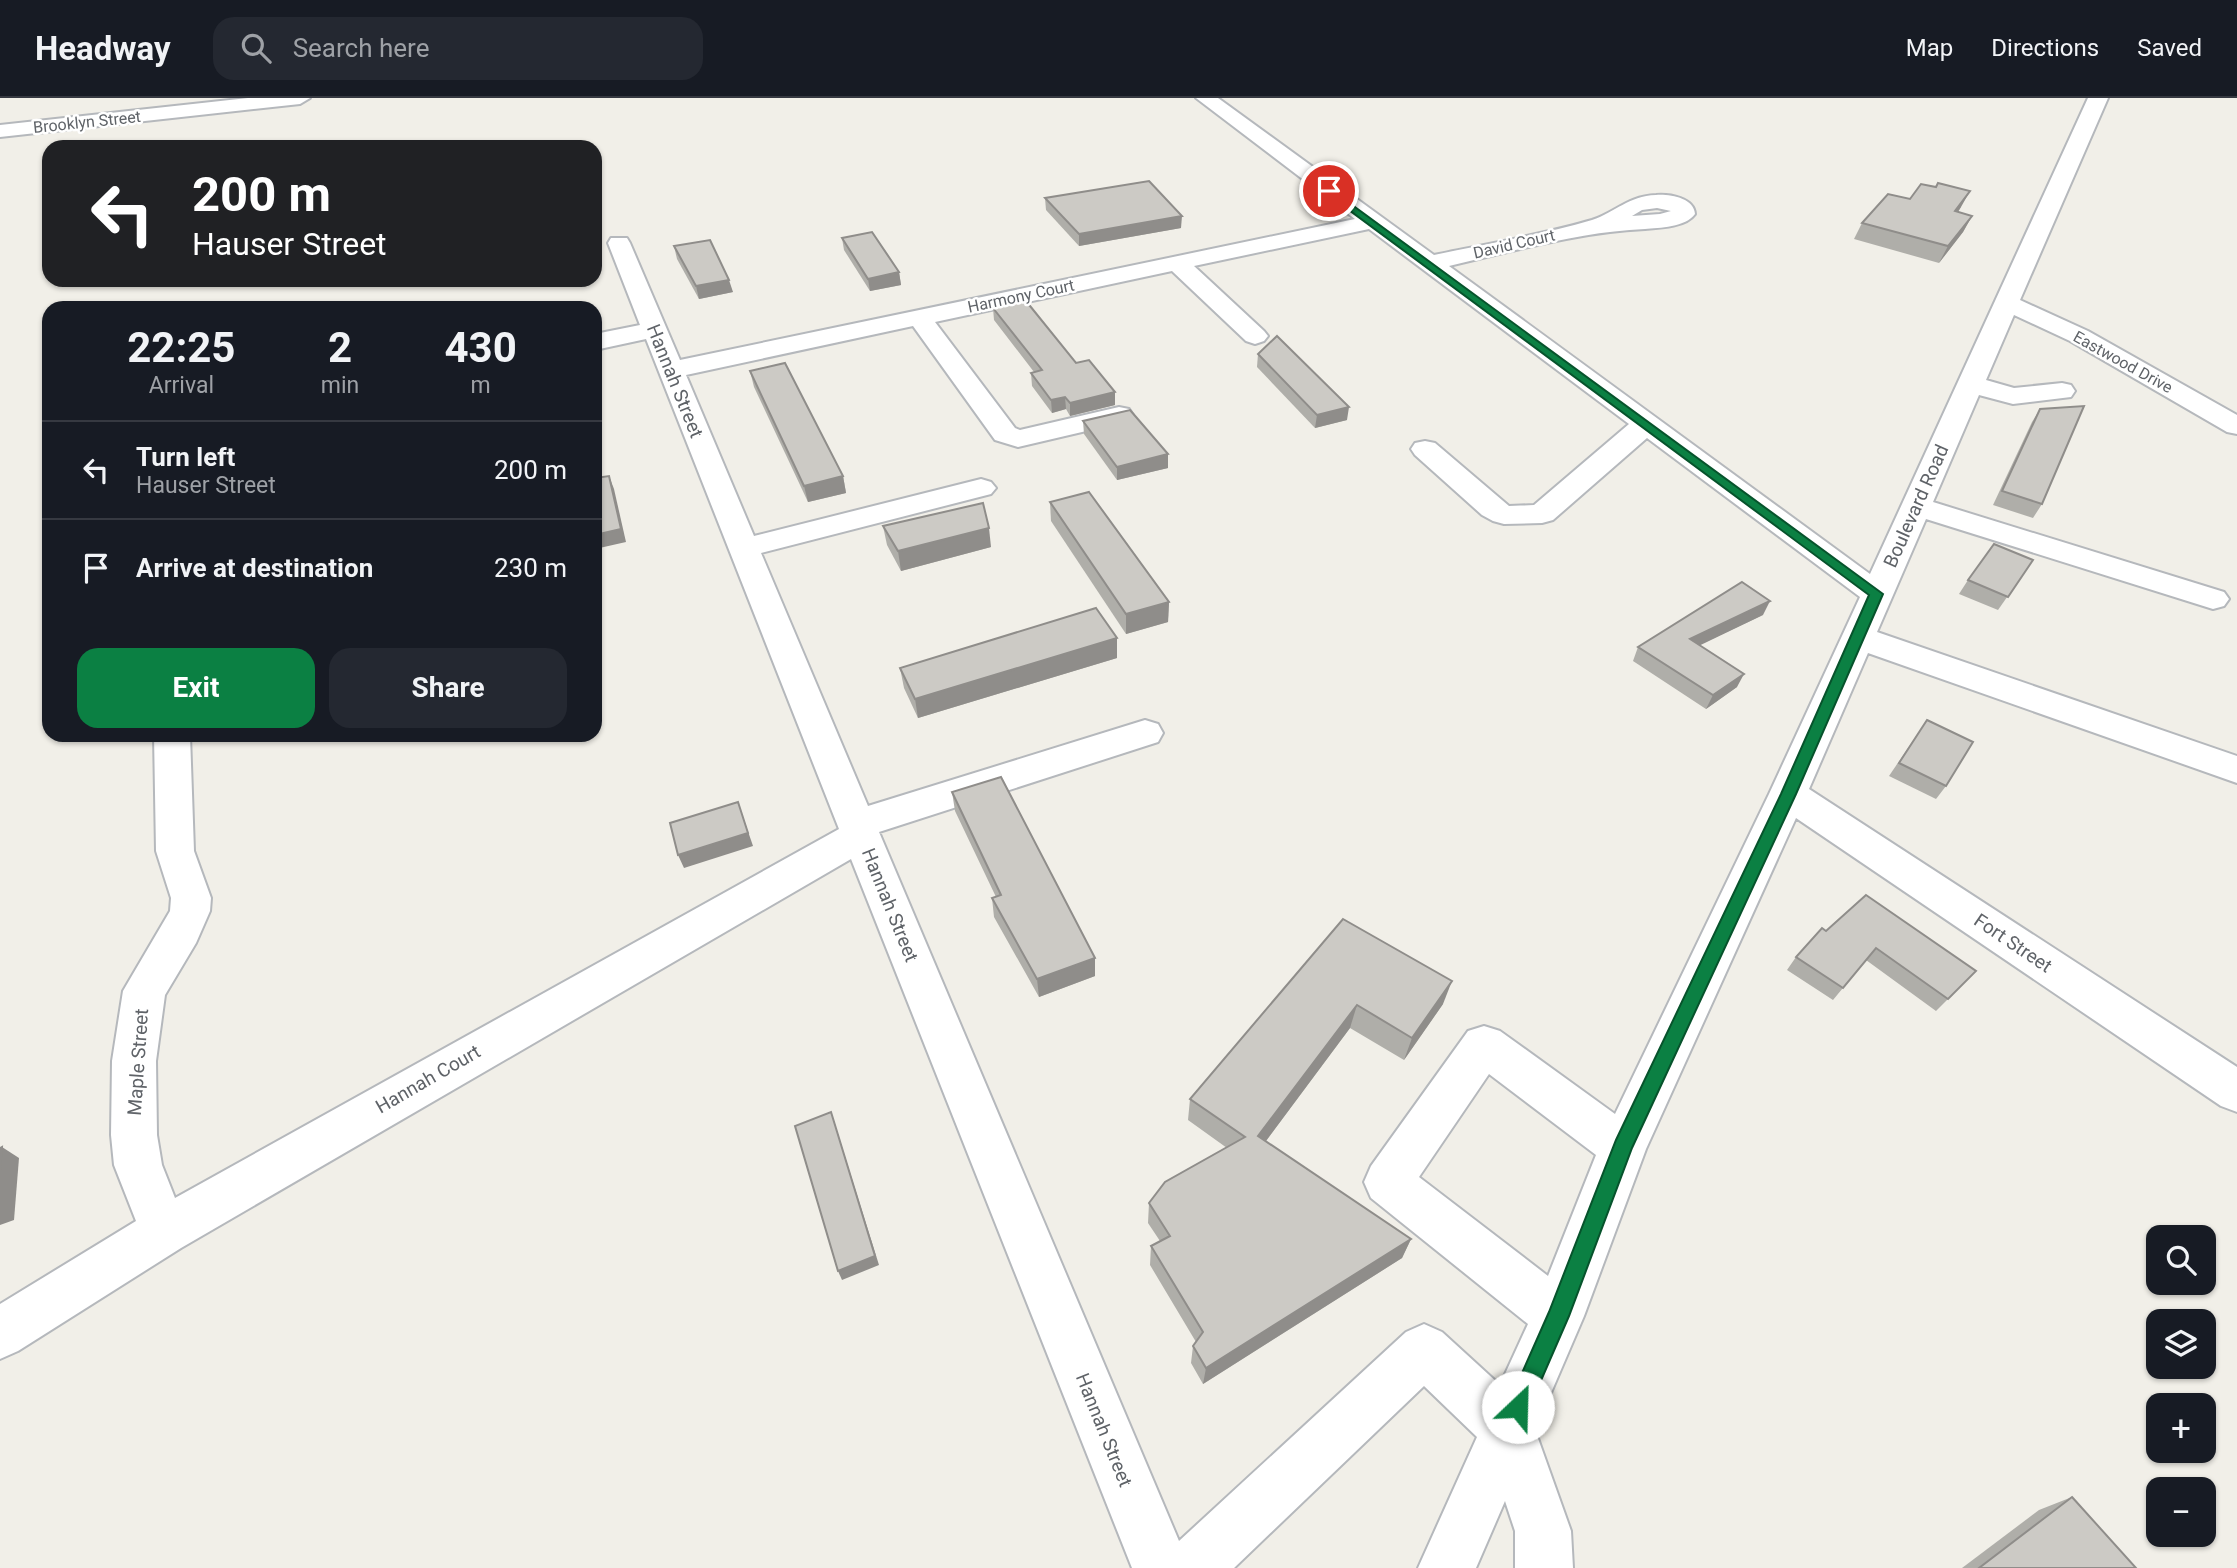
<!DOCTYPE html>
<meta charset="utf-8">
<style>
:root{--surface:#171b24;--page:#242831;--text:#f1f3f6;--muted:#9ea1a6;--line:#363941;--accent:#0b8043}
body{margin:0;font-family:Roboto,sans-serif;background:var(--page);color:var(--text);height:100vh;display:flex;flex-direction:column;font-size:26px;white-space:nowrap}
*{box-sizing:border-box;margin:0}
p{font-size:23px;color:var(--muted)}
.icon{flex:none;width:38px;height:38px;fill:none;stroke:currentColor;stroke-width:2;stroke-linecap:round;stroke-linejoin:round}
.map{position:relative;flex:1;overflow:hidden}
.side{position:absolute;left:42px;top:203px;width:560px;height:441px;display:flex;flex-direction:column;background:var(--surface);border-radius:21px;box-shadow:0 2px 5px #0004}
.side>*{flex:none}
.guide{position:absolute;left:42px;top:42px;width:560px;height:147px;border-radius:21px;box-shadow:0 2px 5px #0004;background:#202124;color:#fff;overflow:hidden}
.fabs{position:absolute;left:2146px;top:1127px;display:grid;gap:14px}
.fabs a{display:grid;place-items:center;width:70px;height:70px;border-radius:14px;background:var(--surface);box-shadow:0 2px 5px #0004;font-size:35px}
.pin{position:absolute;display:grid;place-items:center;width:60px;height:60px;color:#fff;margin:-30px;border:4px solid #fff;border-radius:50%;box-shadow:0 2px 7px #0007}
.me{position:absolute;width:77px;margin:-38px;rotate:24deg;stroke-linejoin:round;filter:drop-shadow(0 0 5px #0008)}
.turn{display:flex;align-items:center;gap:24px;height:147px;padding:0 35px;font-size:32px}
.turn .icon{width:91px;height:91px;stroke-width:2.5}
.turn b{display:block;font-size:49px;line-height:60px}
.eta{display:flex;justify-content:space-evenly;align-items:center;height:119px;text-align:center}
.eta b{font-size:42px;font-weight:700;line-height:49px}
.action{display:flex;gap:14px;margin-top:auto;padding:14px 35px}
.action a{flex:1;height:80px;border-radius:21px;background:var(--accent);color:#fff;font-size:28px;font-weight:700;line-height:80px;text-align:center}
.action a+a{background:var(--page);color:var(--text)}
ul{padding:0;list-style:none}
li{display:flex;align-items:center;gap:21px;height:98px;padding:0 35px;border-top:2px solid var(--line)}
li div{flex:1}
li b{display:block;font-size:26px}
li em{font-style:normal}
header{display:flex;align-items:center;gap:42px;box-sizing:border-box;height:98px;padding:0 35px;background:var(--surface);border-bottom:2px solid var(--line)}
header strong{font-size:33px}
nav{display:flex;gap:38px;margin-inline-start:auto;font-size:24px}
.search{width:490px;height:63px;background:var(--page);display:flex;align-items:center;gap:18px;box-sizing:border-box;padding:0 24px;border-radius:21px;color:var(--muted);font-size:26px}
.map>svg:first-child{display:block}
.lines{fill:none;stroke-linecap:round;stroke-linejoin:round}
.minor-casing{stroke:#b5b8bc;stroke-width:4}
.minor{fill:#fff;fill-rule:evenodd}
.wall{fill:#afaea9}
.shaded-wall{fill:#8f8d8a}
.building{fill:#cccac5;stroke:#8f8d8a;stroke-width:2}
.route{fill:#0b8043;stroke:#07532c;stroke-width:2}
.labels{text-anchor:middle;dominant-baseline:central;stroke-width:5;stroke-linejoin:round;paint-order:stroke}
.far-street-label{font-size:16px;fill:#5f6368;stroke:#fff}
.street-label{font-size:19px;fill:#5f6368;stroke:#fff}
</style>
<header>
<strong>Headway</strong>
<div class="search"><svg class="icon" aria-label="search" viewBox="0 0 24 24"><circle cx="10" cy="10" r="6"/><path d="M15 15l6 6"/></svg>Search here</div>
<nav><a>Map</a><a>Directions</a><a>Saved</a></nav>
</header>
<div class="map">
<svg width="2237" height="1470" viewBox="0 0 2237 1470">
<rect width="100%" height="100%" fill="#f1efe8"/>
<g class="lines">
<defs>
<g id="minor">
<path d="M248 0H310L300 6 0 39V27Z"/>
<path d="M1196 0H1218L1434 157C1486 146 1541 137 1592 122 1616 114 1628 98 1656 97 1670 96 1694 100 1695 116 1686 129 1659 130 1645 131 1578 134 1514 153 1449 168L1870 476 2088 0H2108L2020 202 2088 233 2237 317V336L2227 334 2070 243 2014 217 1986 282 2014 290 2062 285 2071 287 2075 293 2071 299 2013 306 1979 297 1933 404 2224 494 2229 501 2224 508 2213 511 1926 421 1877 534 2237 658V685L1868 555 1809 691 2237 969V1014L2221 1008 1796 720 1646 1051 1584 1218 1535 1332 1571 1433 1573 1470H1515V1433L1505 1403 1476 1470H1418L1477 1339 1424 1288 1234 1470H1132L851 761 181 1150 18 1253 0 1261V1206L136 1123 114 1067 111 1037 112 963 123 893 170 813 171 800 156 753 154 637H190L194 753 211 800 210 813 196 845 165 897 156 963 157 1037 162 1067 175 1100 839 731 646 241 595 252V236L640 227 608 145 611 140H627L630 145 680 262 1355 121ZM1657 110 1671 113 1660 116 1632 118 1642 112ZM1369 131 1629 326 1534 407 1509 408 1435 345 1425 343 1415 345 1411 351 1415 357 1482 417 1493 423 1504 426 1542 425 1553 422 1647 340 1860 499 1769 696 1615 1016 1500 933 1484 928 1468 933 1371 1068 1364 1084 1371 1100 1528 1226 1500 1287 1442 1234 1424 1226 1406 1234 1179 1443 879 734 1158 644 1163 635 1158 626 1145 622 868 708 761 455 991 396 996 390 991 384 981 381 754 438 686 277 913 228 995 342 1018 349 1129 323 1133 317 1129 311 1119 309 1020 332 1015 330 935 224 1172 173 1246 243 1255 246 1264 243 1268 238 1264 233 1194 168ZM1489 976 1596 1057 1548 1178 1419 1079Z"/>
</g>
</defs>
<use href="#minor" class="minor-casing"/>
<use href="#minor" class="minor"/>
</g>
<g class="wall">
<path d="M1045 100 1181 130 1079 148 1046 112Z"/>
<path d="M1910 101 1961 109 1958 114 1972 118 1963 134 1939 165 1854 141 1862 125Z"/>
<path d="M842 140 899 174 901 187 870 193 844 152Z"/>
<path d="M674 148 733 194 699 201 677 161Z"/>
<path d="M993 210 1076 265 1115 294V307L1070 318 1066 311 1052 315 1032 288 1031 275 1034 274 994 222Z"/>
<path d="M1258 256 1347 322 1315 330 1257 269Z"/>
<path d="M750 273 843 378 846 395 808 404 754 289Z"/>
<path d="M2040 311 2042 406 2033 420 1993 407 2032 324Z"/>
<path d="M1083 323 1168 356V370L1117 382 1084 336Z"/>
<path d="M1050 404 1169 504 1168 524 1126 536 1051 423Z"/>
<path d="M883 428 991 449 901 473 887 447Z"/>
<path d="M2033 462 1998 512 1959 496 1968 482Z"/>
<path d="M1763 517 1699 547 1737 589 1706 611 1633 563 1638 549Z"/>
<path d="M1117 560 918 620 904 590 900 570Z"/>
<path d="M1927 622 1946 688 1936 701 1889 678Z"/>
<path d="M952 694 1095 878 1039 899 994 819 992 800 996 799 955 713Z"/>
<path d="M1343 821 1443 906 1404 962 1350 930 1266 1043 1411 1141 1402 1160 1203 1286 1191 1265 1193 1248 1196 1244 1150 1167 1151 1148 1160 1143 1148 1125 1149 1105 1227 1050 1188 1022 1190 1001Z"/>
<path d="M1826 833 1976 873 1936 913 1866 862 1833 902 1787 872 1796 859Z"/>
<path d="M2072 1399 2136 1470H1962L2039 1412Z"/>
</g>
<g class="shaded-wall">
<path d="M1970 93 1961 109 1947 130 1955 113Z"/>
<path d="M1182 118 1181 130 1079 148V136Z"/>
<path d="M1972 118 1963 134 1939 165 1948 148Z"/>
<path d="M899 174 901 187 870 193 868 181Z"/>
<path d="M729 182 733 194 699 201 696 188Z"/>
<path d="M1115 294V307L1070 318V305Z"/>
<path d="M1065 299 1066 311 1052 315 1051 302Z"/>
<path d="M1349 309 1347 322 1315 330 1317 317Z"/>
<path d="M1168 356V370L1117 382V369Z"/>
<path d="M609 378 614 391 626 444 595 451V437Z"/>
<path d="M843 378 846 395 808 404 804 388Z"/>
<path d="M989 430 991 449 901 473 898 453Z"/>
<path d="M1770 503 1763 517 1684 555 1690 541Z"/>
<path d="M1169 504 1168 524 1126 536V516Z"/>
<path d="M1117 540V560L918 620 915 601Z"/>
<path d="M1744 576 1737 589 1706 611 1713 597Z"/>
<path d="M738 704 753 748 684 770 678 757Z"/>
<path d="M1095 860V878L1039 899 1037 881Z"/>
<path d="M1452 883 1443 906 1404 962 1412 940Z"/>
<path d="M1357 907 1350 930 1254 1059 1258 1038Z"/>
<path d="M831 1014 879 1167 842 1182 838 1173Z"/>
<path d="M2 1049 19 1060 14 1122 0 1127V1072Z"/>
<path d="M1411 1141 1402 1160 1203 1286 1206 1270Z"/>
</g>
<g class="building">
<path d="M1149 83 1182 118 1079 136 1045 100Z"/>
<path d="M1938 85 1970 93 1955 113 1972 118 1948 148 1862 125 1888 96 1910 101 1921 86 1936 89Z"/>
<path d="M872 134 899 174 868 181 842 140Z"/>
<path d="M710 142 729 182 696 188 674 148Z"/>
<path d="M1026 203 1076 265 1089 262 1115 294 1070 305 1065 299 1051 302 1031 275 1042 272 993 210Z"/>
<path d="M1277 238 1349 309 1317 317 1258 256Z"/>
<path d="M785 265 843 378 804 388 750 273Z"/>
<path d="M2084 308 2042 406 2002 393 2040 311Z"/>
<path d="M1130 312 1168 356 1117 369 1083 323Z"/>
<path d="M609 378 621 431 595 437V380Z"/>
<path d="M1089 394 1169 504 1126 516 1050 404Z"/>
<path d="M983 405 989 430 898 453 883 428Z"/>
<path d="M1994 446 2033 462 2008 499 1968 482Z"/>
<path d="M1742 484 1770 503 1690 541 1744 576 1713 597 1638 549Z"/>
<path d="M1096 510 1117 540 915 601 900 570Z"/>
<path d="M1927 622 1973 644 1946 688 1899 665Z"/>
<path d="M1001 679 1095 860 1037 881 992 800 1001 797 952 694Z"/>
<path d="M738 704 748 735 678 757 670 725Z"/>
<path d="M1866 797 1976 873 1948 901 1876 850 1843 890 1796 859 1822 830 1826 833Z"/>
<path d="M1343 821 1452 883 1412 940 1357 907 1258 1038 1411 1141 1206 1270 1193 1248 1203 1234 1151 1148 1170 1138 1149 1105 1165 1084 1245 1039 1190 1001Z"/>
<path d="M831 1014 875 1158 838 1173 795 1028Z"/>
<path d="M2 1049 0 1072V1050Z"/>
<path d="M2072 1399 2136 1470H1979Z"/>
</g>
<path class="route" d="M1329 90 1883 496 1796 696 1632 1050 1569 1218 1526 1317 1518 1320 1510 1317 1507 1309 1549 1214 1616 1042 1781 696 1869 497 1326 95 1325 93Z"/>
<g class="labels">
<g class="far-street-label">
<text transform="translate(87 24) rotate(-6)">Brooklyn Street</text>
<text transform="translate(1514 146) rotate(-13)">David Court</text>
<text transform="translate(1021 198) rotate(-12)">Harmony Court</text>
<text transform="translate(2123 264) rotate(29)">Eastwood Drive</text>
</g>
<g class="street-label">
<text transform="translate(675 283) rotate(68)">Hannah Street</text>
<text transform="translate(1916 408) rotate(-66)">Boulevard Road</text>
<text transform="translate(890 807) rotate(68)">Hannah Street</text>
<text transform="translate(2013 845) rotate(34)">Fort Street</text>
<text transform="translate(138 964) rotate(-86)">Maple Street</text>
<text transform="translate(428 981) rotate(-30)">Hannah Court</text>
<text transform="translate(1104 1332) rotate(68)">Hannah Street</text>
</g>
</g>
</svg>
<div class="fabs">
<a><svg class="icon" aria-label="search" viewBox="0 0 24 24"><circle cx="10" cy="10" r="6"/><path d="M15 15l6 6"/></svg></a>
<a><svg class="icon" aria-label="layers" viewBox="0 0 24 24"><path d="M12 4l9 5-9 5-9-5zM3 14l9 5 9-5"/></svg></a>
<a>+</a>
<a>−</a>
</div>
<div class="pin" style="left:1329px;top:93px;background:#d93025"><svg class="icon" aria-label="arrive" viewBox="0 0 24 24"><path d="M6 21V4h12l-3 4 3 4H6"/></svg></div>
<svg class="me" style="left:1518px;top:1309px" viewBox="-20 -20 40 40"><circle r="19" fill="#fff"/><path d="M0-13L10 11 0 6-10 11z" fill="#0b8043"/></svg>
<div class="guide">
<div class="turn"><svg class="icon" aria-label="left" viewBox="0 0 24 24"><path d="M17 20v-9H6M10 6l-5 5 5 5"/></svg><div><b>200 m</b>Hauser Street</div></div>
</div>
<section class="side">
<div class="eta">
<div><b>22:25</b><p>Arrival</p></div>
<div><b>2</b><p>min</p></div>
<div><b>430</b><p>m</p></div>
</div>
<ul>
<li><svg class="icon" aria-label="left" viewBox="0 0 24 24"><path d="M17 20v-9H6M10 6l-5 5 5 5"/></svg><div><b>Turn left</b><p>Hauser Street</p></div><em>200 m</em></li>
<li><svg class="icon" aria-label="arrive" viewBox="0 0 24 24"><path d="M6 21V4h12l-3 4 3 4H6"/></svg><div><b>Arrive at destination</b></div><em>230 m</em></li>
</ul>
<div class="action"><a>Exit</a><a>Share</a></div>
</section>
</div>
